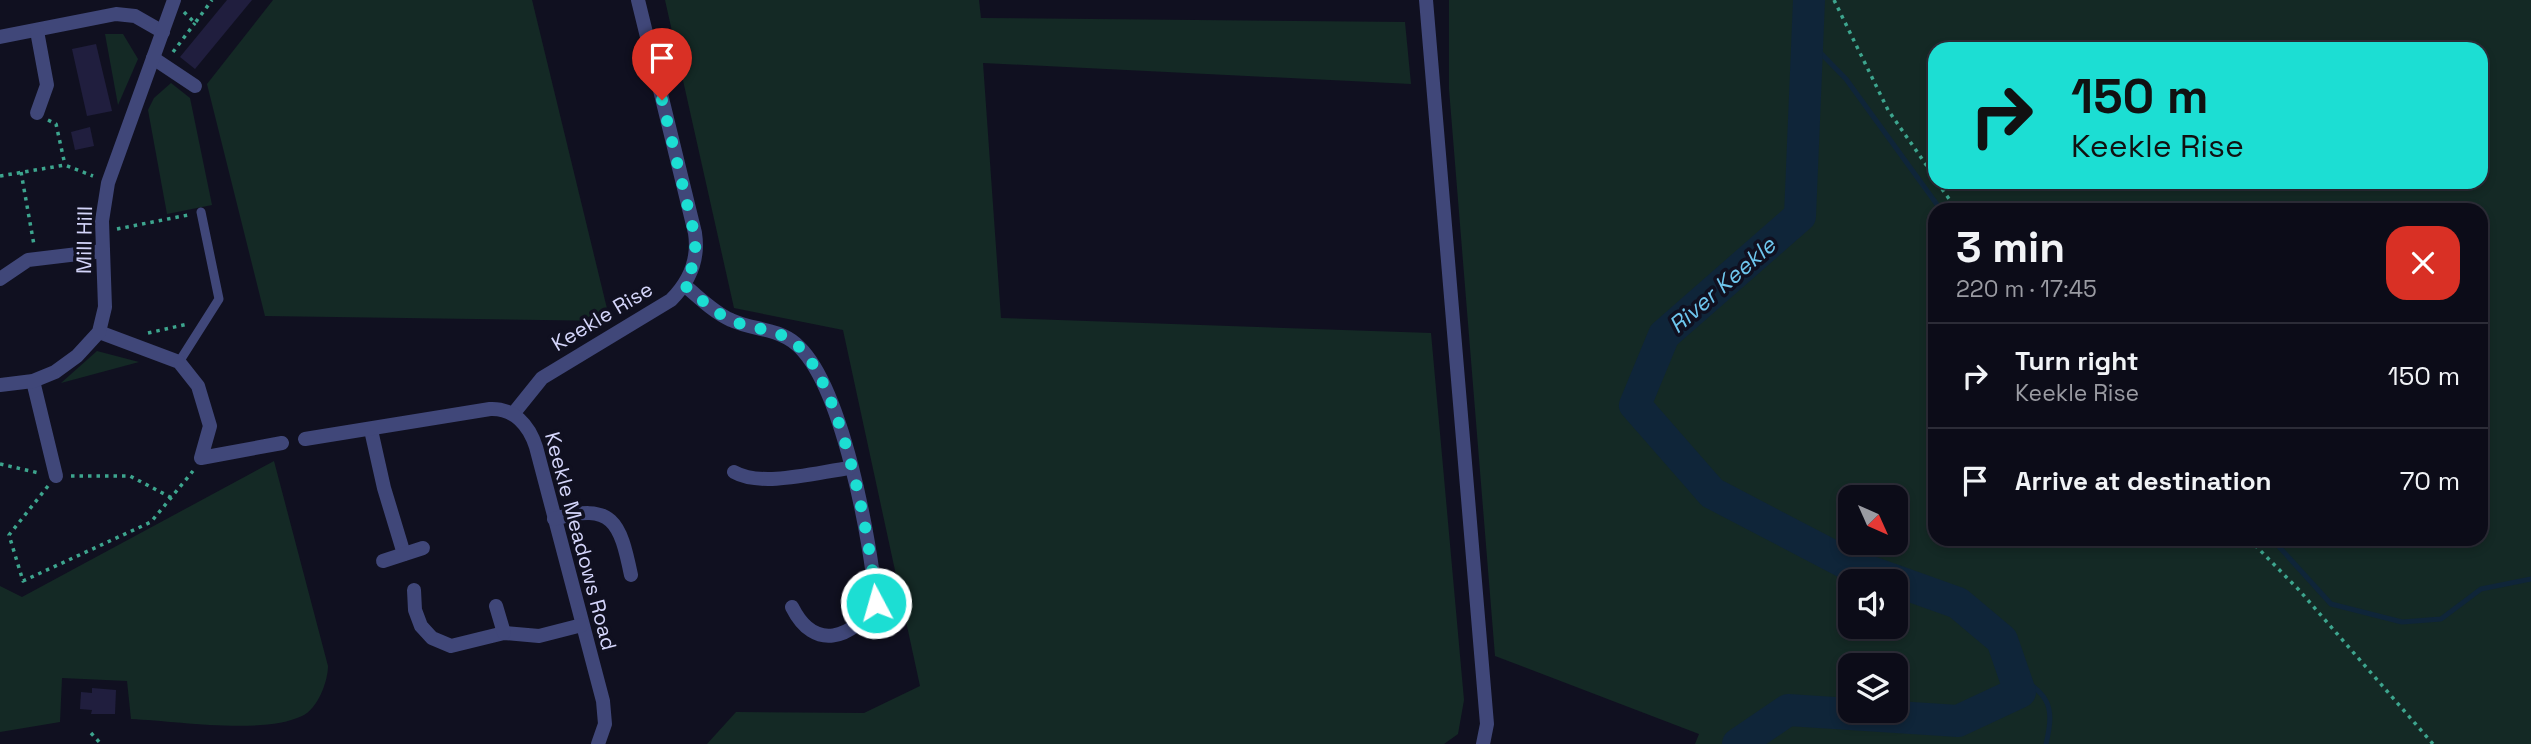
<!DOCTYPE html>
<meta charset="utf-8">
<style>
:root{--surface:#0c0c18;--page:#1a1a25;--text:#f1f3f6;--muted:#9a9ba2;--line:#2c2c37}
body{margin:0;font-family:"Space Grotesk",sans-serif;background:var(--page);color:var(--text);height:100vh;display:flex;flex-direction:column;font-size:26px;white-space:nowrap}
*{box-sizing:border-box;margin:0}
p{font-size:23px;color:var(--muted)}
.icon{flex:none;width:38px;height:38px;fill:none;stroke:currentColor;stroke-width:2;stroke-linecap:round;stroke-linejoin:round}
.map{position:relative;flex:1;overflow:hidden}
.side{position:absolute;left:1928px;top:203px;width:560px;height:343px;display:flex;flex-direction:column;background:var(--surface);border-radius:21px;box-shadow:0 4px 10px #0003,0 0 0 2px var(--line)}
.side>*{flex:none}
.hud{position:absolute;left:1928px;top:42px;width:560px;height:147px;border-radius:21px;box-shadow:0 4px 10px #0003,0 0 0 2px var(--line);background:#1cded3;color:#111;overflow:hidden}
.needle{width:46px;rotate:135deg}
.controls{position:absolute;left:1838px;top:485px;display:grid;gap:14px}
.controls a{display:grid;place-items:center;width:70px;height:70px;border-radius:14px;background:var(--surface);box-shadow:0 4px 10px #0003,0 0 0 2px var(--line);font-size:35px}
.pin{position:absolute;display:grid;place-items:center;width:60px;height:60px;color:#fff;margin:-72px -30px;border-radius:50% 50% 50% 0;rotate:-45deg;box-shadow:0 0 7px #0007}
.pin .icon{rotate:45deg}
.me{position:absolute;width:77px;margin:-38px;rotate:354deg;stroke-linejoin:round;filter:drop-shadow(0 0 5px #0008)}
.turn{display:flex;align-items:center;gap:24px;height:147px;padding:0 28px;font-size:32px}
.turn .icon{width:91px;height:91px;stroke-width:2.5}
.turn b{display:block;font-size:49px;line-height:60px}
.round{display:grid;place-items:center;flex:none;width:74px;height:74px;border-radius:21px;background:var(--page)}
.summary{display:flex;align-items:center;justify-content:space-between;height:119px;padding:0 28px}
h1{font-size:42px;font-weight:800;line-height:52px}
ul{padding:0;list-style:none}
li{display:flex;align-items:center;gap:21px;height:105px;padding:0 28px;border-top:2px solid var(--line)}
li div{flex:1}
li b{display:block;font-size:26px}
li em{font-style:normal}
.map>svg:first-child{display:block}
.green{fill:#142925;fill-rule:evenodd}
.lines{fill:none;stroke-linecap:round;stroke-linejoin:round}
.stream{stroke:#0f2539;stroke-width:5}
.river{stroke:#0f2539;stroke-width:32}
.building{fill:#201e3e}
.path{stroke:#3da58e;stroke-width:3.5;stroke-dasharray:3.5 5;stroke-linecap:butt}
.service{stroke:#404779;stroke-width:9}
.minor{stroke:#404779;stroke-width:14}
.route{stroke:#1cded3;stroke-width:12;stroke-dasharray:0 21.6}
.labels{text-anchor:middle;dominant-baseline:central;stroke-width:7;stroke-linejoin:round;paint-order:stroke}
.street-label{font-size:21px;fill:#d4d5fa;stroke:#101020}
.water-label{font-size:23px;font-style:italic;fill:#6ec6ed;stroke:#101020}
</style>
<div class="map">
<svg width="2531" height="744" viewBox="0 0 2531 744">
<rect width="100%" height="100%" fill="#101020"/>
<g class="green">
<path d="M273 0H532L610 321 265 316 207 84Z"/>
<path d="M665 0H979L981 18 1405 22 1411 84 983 63 1001 318 1431 333 1464 700 1458 734 1444 744H707L736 712 864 713 920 686 843 330 734 308Z"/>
<path d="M1449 0H2531V744H1695L1699 734 1495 656 1449 89ZM1936 49H2482V182H1936ZM1936 210H2482V539H1936ZM1895 497V542H1850V497ZM1850 581H1895V626H1850ZM1850 665H1895V710H1850Z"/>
<path d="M105 34H123L138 59 118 105Z"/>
<path d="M171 83 190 98 212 205 167 214 148 110 154 98Z"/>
<path d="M97 351 139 362 61 383Z"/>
<path d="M274 461 328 666C328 681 318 709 302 716 262 735 177 721 131 719L127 681 62 678 60 722 0 732V586L22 597Z"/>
</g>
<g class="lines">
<g class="stream">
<path d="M1808 40 1846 79 1941 210"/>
<path d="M2272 539 2331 604 2402 622 2441 619 2481 589 2531 579"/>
<path d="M2013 672C2047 695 2056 702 2046 744"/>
</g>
<path class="river" d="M1738 744 1788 710 1958 721 2020 692 2002 640 1958 603 1846 563 1712 493 1635 405 1664 335 1800 216 1809 0"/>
</g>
<g class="building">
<path d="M227 0H252L195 69 180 57Z"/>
<path d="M96 44 112 111 87 116 72 49Z"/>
<path d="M90 127 94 146 75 150 71 132Z"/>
<path d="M92 688 116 690 115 714H91L92 710 80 709 81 692 92 693Z"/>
</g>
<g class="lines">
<g class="path">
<path d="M1834 0 1888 110 1936 179"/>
<path d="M184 12 195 23 212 0"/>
<path d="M173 52 195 23"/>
<path d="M48 120 56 124 65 165"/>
<path d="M21 172 34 245"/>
<path d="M0 176 65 165 93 176"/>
<path d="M1937 182 1957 210"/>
<path d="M117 229 188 215"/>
<path d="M148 333 188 324"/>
<path d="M0 464 39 473"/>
<path d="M71 476H130L172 498"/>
<path d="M48 486 9 535 23 581 151 522 193 471"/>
<path d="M2249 539 2299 590 2433 744"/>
<path d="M91 733 101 744"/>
</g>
<path class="service" d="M179 362 219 299 201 212"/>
<g class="minor">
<path d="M1426 0 1487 724 1483 744"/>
<path d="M0 37 116 14 135 16 163 32"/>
<path d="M153 58 195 86"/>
<path d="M37 113 47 85 37 31"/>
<path d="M0 279 28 260 103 251"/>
<path d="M684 285C699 297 713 312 731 320 752 330 778 328 796 344 842 383 871 542 876 603 852 638 815 653 792 607"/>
<path d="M99 332 179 362 198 386 210 426 201 458 282 443"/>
<path d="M33 381 56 476"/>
<path d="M0 385 33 381 55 372 77 356 99 332 105 307 102 221 108 183 174 0"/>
<path d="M513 414 542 378 671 300C689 282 699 259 695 233L638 0"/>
<path d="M371 430 384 488 404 554"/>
<path d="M305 439 490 409C514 408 529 425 536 447L603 701 605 724 598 744"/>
<path d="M734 472C762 488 818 472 850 468"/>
<path d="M554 519C613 502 620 522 631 575"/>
<path d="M383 561 423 548"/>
<path d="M414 590 415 610 421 626 432 638 451 646 504 633 539 636 582 625"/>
<path d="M496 606 504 633"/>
</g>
</g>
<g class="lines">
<path class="route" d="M662 100 696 241 693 265 684 285C699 297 713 312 731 320 752 330 778 328 796 344 842 383 871 542 876 603"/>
</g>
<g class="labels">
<g class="street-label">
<text transform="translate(84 240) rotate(-89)">Mill Hill</text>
<text transform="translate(602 316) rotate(-31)">Keekle Rise</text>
<text transform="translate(581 541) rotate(75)">Keekle Meadows Road</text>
</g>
<g class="water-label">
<text transform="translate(1722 285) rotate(-41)">River Keekle</text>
</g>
</g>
</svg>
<div class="controls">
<a><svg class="needle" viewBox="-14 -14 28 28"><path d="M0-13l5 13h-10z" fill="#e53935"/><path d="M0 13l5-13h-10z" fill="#9a9ba2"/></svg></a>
<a><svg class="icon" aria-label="sound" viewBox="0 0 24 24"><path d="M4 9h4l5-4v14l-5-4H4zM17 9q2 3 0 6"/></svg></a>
<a><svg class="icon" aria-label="layers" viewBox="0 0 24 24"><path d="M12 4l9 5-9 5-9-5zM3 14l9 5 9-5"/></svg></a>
</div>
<div class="pin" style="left:662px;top:100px;background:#d93025"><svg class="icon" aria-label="arrive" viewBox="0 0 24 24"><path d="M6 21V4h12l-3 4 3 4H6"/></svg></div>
<svg class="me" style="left:876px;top:603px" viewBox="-20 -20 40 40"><circle r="17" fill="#1cded3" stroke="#fff" stroke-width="3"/><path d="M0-11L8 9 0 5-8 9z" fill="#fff"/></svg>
<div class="hud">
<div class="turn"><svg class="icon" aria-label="right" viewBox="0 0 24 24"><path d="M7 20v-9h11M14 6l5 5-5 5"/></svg><div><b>150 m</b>Keekle Rise</div></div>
</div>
<section class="side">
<div class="summary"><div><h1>3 min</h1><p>220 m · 17:45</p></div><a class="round" style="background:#d93025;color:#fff"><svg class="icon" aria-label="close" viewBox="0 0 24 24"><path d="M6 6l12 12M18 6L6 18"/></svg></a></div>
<ul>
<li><svg class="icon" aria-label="right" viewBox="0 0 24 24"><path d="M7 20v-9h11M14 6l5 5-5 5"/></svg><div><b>Turn right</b><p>Keekle Rise</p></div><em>150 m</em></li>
<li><svg class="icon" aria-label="arrive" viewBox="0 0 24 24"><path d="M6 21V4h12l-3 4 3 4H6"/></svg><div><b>Arrive at destination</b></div><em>70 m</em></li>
</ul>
</section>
</div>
